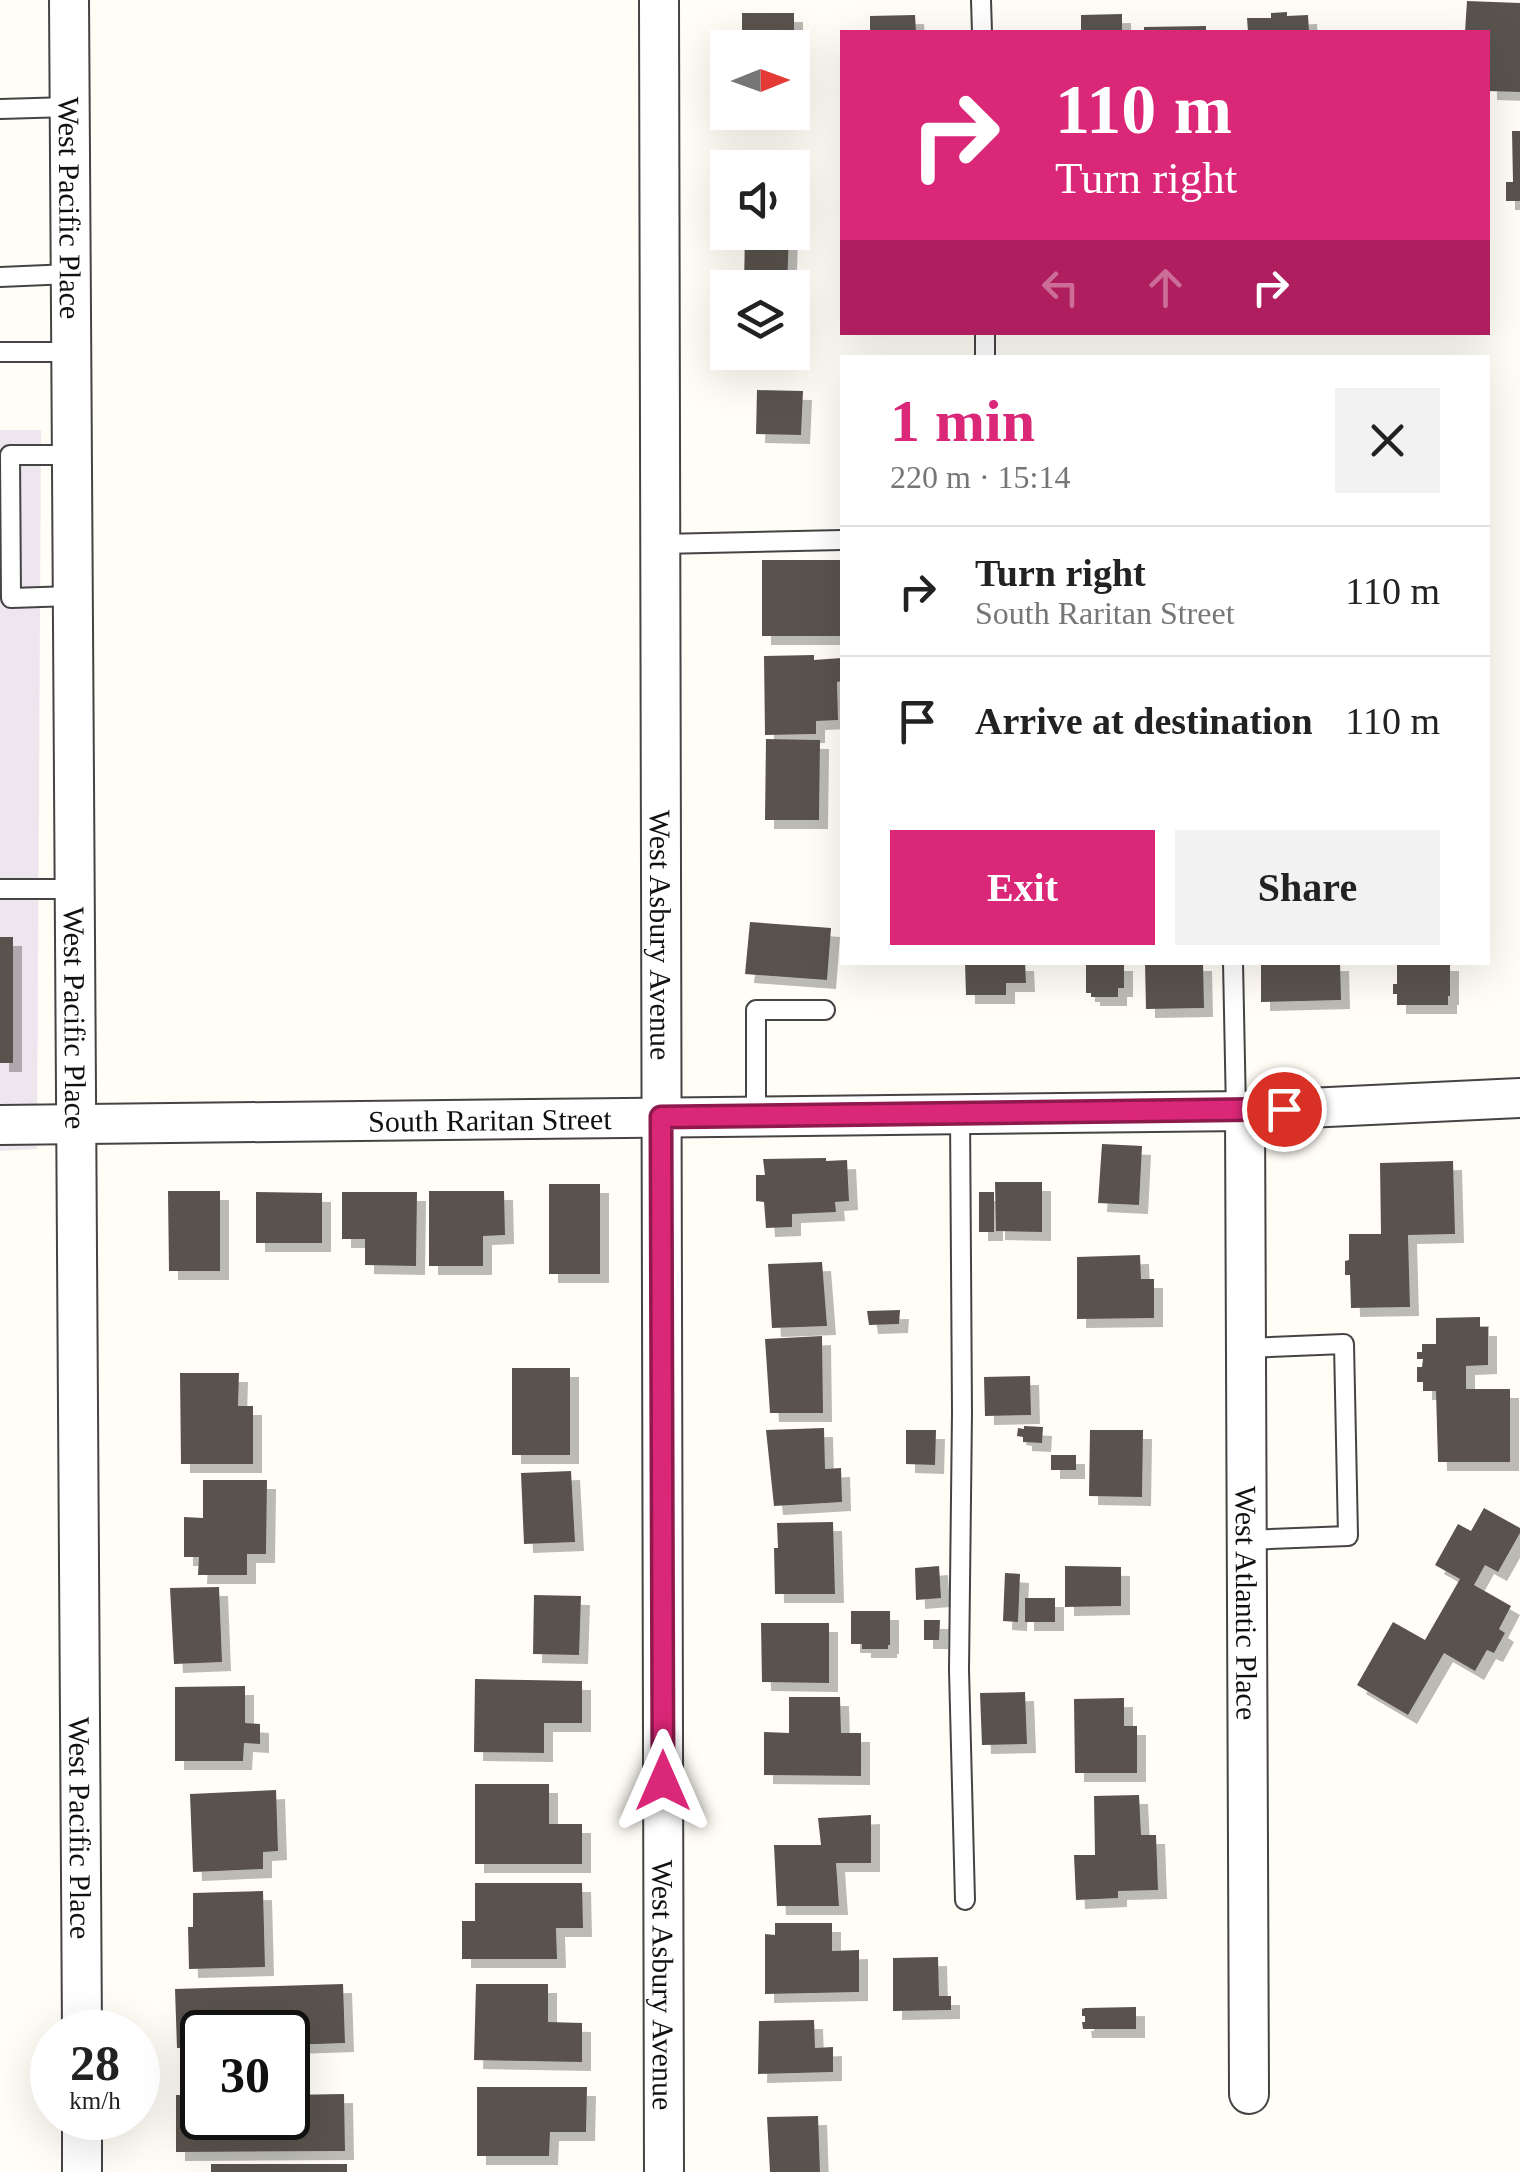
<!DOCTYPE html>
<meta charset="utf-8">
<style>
:root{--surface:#fff;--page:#f2f2f2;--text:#222;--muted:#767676;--line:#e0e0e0;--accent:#db2777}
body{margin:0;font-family:Georgia,serif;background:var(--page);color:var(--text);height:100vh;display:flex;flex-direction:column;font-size:38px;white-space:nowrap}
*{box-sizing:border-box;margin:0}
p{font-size:32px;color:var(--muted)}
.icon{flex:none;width:55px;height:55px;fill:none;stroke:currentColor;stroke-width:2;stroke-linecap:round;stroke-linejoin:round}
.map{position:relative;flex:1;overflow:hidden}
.side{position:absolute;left:840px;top:355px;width:650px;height:610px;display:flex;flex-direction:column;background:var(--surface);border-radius:0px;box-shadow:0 10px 40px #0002}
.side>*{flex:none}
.banner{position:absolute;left:840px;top:30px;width:650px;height:305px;border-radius:0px;box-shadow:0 10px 40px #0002;background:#db2777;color:#fff;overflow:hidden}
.needle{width:65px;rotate:89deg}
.fabs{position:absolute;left:710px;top:30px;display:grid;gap:20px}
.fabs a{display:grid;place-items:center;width:100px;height:100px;border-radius:0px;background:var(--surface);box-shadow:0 10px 40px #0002;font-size:50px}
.speed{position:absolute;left:30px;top:2010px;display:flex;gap:20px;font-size:50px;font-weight:700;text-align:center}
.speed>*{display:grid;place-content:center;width:130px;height:130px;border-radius:50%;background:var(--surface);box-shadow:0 10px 40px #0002;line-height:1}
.speed small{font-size:25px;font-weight:400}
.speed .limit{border:5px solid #111;border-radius:15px;background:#fff;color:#111}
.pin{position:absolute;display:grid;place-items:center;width:85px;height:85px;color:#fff;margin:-42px;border:5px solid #fff;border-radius:50%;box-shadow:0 2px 10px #0007}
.me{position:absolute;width:110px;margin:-55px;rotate:0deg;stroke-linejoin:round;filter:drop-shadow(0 0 8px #0008)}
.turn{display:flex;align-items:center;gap:35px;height:210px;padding:0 50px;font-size:45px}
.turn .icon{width:130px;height:130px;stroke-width:2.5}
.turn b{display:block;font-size:70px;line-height:85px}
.lanes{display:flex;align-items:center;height:95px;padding:0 50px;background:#0003;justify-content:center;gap:50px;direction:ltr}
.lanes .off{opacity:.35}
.round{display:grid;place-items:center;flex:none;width:105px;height:105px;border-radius:0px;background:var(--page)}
.summary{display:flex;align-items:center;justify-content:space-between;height:170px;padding:0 50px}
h1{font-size:60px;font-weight:600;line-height:75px;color:var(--accent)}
.button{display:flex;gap:20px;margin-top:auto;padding:20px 50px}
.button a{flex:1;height:115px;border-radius:0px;background:var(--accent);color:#fff;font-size:40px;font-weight:600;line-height:115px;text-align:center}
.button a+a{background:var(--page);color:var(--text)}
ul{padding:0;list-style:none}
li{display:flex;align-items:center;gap:30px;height:130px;padding:0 50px;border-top:2px solid var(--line)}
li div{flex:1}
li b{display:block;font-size:38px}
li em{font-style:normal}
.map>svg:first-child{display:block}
.industrial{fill:#eee6ef}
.building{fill:#5a524d;filter:url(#shadow)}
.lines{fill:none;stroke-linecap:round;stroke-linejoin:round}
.service-casing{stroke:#444;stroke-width:22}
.minor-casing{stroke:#444;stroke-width:42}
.service{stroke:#fff;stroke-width:18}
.minor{stroke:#fff;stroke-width:38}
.route-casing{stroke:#8e194d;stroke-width:25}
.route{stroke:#db2777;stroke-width:18}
.labels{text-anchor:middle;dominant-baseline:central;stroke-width:10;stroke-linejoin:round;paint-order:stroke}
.street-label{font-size:30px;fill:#111;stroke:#fff}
</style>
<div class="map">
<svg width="1520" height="2172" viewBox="0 0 1520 2172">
<defs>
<filter id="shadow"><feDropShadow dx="9" dy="9" stdDeviation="0" flood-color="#0004"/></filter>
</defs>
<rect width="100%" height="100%" fill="#fffdf5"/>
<path class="industrial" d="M0 430H41L37 1149 0 1151Z"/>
<g class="building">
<path d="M1467 1 1520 3V92L1488 91V32H1465Z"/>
<path d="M1287 12V16L1308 15 1309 32H1248L1247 18H1271V13Z"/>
<rect x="742" y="13" width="52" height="35"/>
<path d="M1122 14V32H1081V15Z"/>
<path d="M915 15 916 32H870V16Z"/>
<path d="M1206 26V32H1144V27Z"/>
<path d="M1512 131H1520V201H1506V182H1513Z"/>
<path d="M745 232H789L787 288H744Z"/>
<path d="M757 390 803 391 801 435 756 434Z"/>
<rect x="762" y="560" width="79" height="76"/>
<path d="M814 655V660L842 658V681L837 682 838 720 816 721V734L765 735 764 656Z"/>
<path d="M766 739 820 740 819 820H765Z"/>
<path d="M750 922 831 928 827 980 745 974Z"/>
<rect x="0" y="937" width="13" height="126"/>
<path d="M965 962H1025L1026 983H1006V995H966Z"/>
<path d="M1086 962H1124V988H1118V997H1091V993H1086Z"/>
<path d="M1145 962H1203L1204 1008 1146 1009Z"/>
<path d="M1261 962H1340L1341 1000 1261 1002Z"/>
<path d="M1397 962H1450V996H1448V1005H1397V994H1393V984H1397Z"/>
<path d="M1102 1144 1142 1146 1139 1205 1098 1203Z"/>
<path d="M826 1158V1161L847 1160 849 1201 835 1202 836 1212 792 1214V1227L766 1228 764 1202 756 1201V1175H765L763 1159Z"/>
<path d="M1453 1161 1455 1234 1408 1235 1410 1307 1351 1308 1350 1275H1345V1261L1349 1260V1234H1381L1380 1163Z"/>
<path d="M995 1182H1042V1232L996 1231Z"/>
<rect x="549" y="1184" width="51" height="90"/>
<path d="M168 1191H220V1271H169Z"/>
<path d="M429 1191H504L505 1235 483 1236V1266H429Z"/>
<path d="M256 1192 322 1193V1243H256Z"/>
<path d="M342 1192H417L416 1266 365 1265V1239H342Z"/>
<rect x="979" y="1192" width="15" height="40"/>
<path d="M1140 1255 1141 1279H1154V1318L1077 1319V1257Z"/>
<path d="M822 1262 827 1326 772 1328 768 1264Z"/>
<path d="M900 1310 899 1324 869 1325 867 1311Z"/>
<path d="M1480 1317V1327H1488V1365L1466 1366V1389H1510V1462H1438L1436 1391H1423V1382H1417V1367H1422L1423 1359H1417V1352H1422V1344H1436V1318Z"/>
<path d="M822 1336 823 1413H770L765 1339Z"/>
<rect x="512" y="1368" width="58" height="87"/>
<path d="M180 1373H239L238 1406H253V1464H181Z"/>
<path d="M1030 1376 1031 1415 985 1416 984 1377Z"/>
<path d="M1024 1426 1043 1427 1042 1443 1023 1442V1437L1017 1436 1018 1428 1024 1429Z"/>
<path d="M824 1428 825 1469 841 1468 842 1502 774 1506 766 1430Z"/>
<path d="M906 1430H936L935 1465 906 1464Z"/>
<path d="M1090 1430H1143L1142 1497 1089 1496Z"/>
<rect x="1051" y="1455" width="25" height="15"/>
<path d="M571 1471 575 1542 524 1544 521 1473Z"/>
<path d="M203 1480H267L266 1554H247V1575H198L199 1557H184V1517L203 1518Z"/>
<path d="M1484 1508 1520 1528V1533L1498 1572 1485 1565 1474 1585 1511 1606 1499 1629 1505 1633 1494 1653 1487 1650 1475 1671 1444 1653 1408 1715 1357 1685 1393 1622 1425 1640 1460 1579 1435 1565 1458 1524 1471 1531Z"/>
<path d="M833 1522 835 1594H775L774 1548H778L777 1523Z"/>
<path d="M939 1566 941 1598 916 1600 915 1568Z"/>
<path d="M1065 1566 1121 1567V1606L1065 1607Z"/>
<path d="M1005 1573 1020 1574 1018 1622 1003 1621Z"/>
<path d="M219 1587 222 1662 174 1664 170 1588Z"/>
<path d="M534 1595 581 1596 579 1655 533 1654Z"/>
<rect x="1025" y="1598" width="30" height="24"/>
<path d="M851 1611H890V1645H888V1649H862V1644H851Z"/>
<path d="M924 1620H940L939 1640H924Z"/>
<path d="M761 1623H829V1683L762 1682Z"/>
<path d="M475 1679 582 1681V1723H544V1753L474 1752Z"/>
<path d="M245 1686V1723L260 1724V1744L244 1743 243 1761H175V1687Z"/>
<path d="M1025 1692 1027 1744 982 1745 980 1693Z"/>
<path d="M789 1697H840L841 1733H861V1776L764 1775V1732L789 1733Z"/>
<path d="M1124 1698V1726H1137V1773H1075L1074 1699Z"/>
<path d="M475 1784H549V1824H582V1864H475Z"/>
<path d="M276 1790 278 1851 263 1852V1869L193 1872 190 1794Z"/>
<path d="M1139 1795 1141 1835H1156L1158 1890 1118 1891V1898L1076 1900 1074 1855H1095L1094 1796Z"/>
<path d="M871 1815V1863H836L839 1906H777L774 1845H821L818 1818Z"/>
<path d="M475 1883H582L583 1928H556L557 1959H462V1921H475Z"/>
<path d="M263 1891 265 1967 189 1969 188 1927H193V1893Z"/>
<path d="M775 1923H832V1951L859 1950V1992L765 1994V1934L775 1935Z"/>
<path d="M938 1957 939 1996H951V2010L893 2011V1958Z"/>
<path d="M343 1984 345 2043 288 2045V2032H202V2047L177 2048 175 1989Z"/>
<path d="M476 1984H548V2022L582 2023V2062L474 2060Z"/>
<path d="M1136 2007V2029H1083L1082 2022H1085V2016H1082V2009L1085 2008Z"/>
<path d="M814 2020 815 2048 833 2047V2072L758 2074 759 2021Z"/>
<path d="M477 2087H587L586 2132H550L549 2156H477Z"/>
<path d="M344 2094 345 2151 176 2152V2095H202V2118H288V2095Z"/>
<path d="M818 2116 820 2172H770L767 2117Z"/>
<rect x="211" y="2164" width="136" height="8"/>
</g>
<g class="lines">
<defs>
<g id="service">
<path d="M981 0 982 32"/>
<path d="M0 109 69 107"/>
<path d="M0 277 70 274"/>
<path d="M985 332V356"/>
<path d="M0 352H71"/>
<path d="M72 455H10L11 598 72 596"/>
<path d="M660 544 842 540"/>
<path d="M0 889H75"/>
<path d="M1233 962 1236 1111"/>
<path d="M960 1114 962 1412 959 1670 965 1900"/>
<path d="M756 1116V1010H825"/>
<path d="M1246 1348 1344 1344 1348 1536 1246 1540"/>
</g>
<g id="minor">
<path id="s1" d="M69 0 82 2032"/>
<path id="s2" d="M659 0 664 2172"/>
<path id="s3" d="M1245 1111 1249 2094"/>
<path id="s4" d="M0 1125 1245 1111 1520 1098"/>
<path d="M82 2118V2172"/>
</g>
</defs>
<use href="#service" class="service-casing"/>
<use href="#minor" class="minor-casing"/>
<use href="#service" class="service"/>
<use href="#minor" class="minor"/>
</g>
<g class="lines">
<defs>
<path id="route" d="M663 1781 661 1117 1284 1109"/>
</defs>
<use href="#route" class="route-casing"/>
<use href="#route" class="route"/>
</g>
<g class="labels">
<g class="street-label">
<text stroke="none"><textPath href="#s1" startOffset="208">West Pacific Place</textPath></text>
<text stroke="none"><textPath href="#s2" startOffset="935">West Asbury Avenue</textPath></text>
<text stroke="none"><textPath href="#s1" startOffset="1018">West Pacific Place</textPath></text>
<text stroke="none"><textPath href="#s4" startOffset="490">South Raritan Street</textPath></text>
<text stroke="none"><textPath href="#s3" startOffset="492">West Atlantic Place</textPath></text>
<text stroke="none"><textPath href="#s1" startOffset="1828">West Pacific Place</textPath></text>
<text stroke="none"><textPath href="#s2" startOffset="1985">West Asbury Avenue</textPath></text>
</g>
</g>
</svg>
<div class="fabs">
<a><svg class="needle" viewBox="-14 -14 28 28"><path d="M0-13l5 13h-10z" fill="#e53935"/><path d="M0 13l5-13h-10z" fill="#767676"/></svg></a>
<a><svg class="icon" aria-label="sound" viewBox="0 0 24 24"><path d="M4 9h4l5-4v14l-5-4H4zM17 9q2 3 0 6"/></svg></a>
<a><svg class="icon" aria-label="layers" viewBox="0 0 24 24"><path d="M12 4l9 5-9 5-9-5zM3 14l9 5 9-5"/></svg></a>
</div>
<div class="speed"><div>28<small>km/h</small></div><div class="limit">30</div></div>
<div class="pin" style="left:1284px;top:1109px;background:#d93025"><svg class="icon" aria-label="arrive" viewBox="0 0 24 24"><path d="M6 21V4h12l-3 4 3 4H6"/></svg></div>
<svg class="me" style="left:663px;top:1781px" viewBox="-20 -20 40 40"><path d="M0-17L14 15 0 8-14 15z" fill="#db2777" stroke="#fff" stroke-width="4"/></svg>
<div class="banner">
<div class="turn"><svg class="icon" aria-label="right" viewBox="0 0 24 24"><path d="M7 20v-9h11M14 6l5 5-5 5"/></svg><div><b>110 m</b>Turn right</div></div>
<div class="lanes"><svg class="icon off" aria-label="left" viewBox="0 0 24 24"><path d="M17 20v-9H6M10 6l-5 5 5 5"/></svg><svg class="icon off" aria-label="ahead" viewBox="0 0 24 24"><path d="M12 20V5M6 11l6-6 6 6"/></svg><svg class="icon" aria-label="right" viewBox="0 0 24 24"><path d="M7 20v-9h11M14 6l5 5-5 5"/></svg></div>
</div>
<section class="side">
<div class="summary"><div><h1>1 min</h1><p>220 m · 15:14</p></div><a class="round"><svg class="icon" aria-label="close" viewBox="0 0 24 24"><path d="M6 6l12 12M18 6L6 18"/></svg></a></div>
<ul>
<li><svg class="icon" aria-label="right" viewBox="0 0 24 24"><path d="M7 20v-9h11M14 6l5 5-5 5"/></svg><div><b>Turn right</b><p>South Raritan Street</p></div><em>110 m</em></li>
<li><svg class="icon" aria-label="arrive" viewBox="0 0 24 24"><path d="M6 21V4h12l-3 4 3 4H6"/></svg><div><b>Arrive at destination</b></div><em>110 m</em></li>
</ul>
<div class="button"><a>Exit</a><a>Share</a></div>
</section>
</div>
